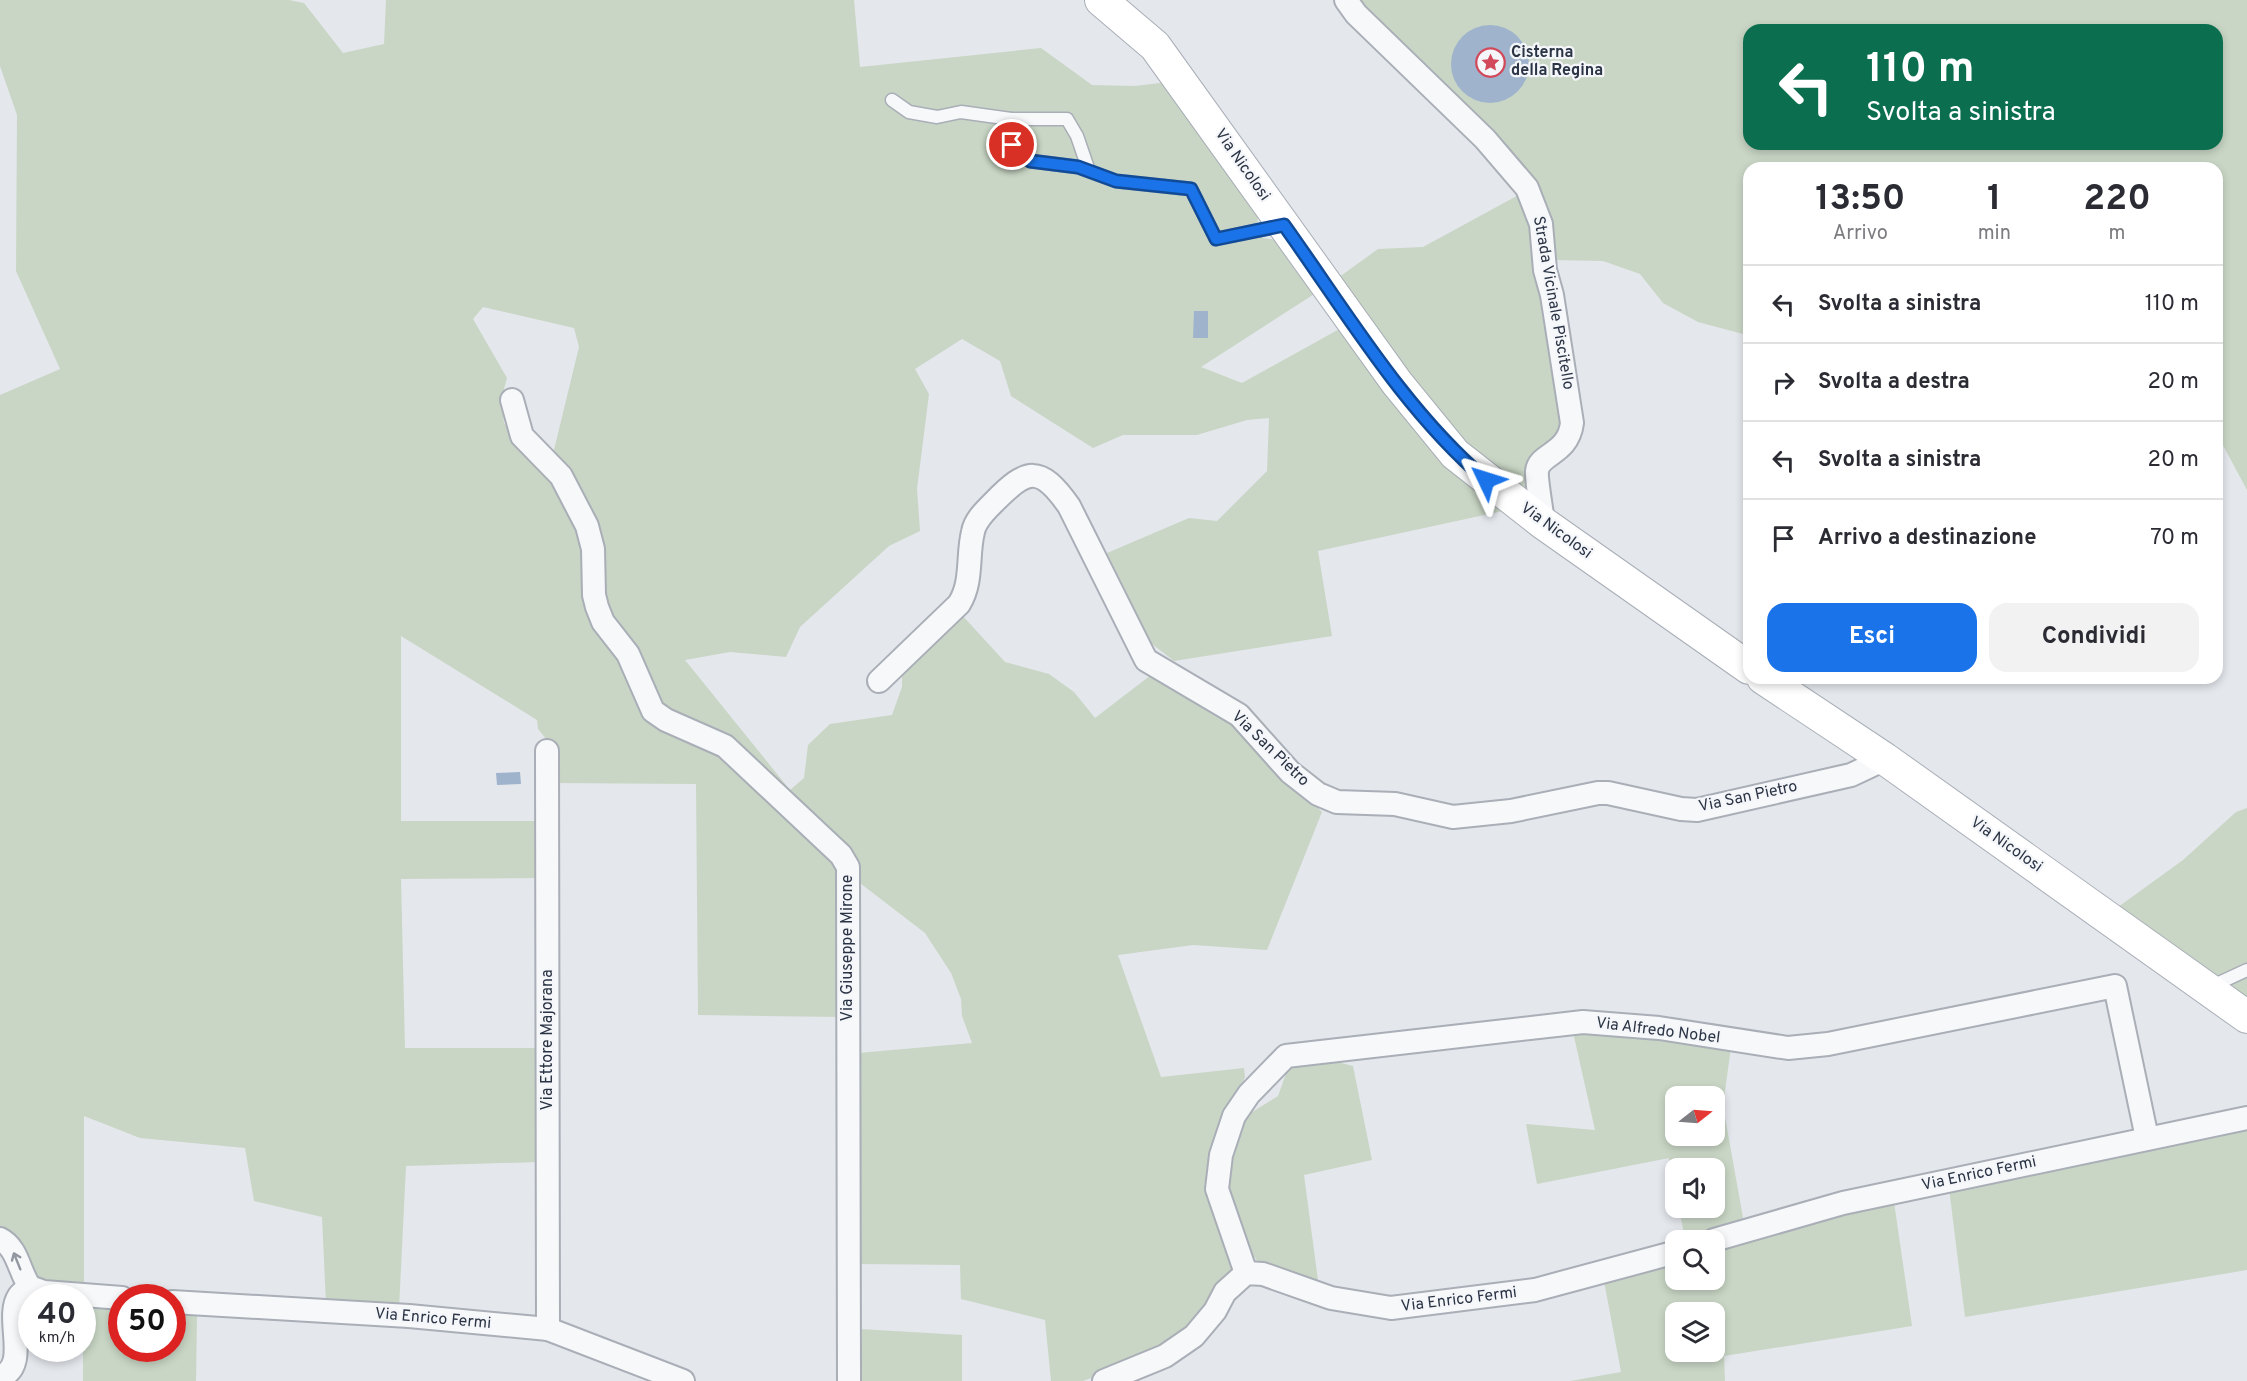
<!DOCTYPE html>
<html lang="it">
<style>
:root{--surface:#fff;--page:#f2f2f3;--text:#2b2b33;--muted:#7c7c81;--line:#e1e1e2;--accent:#1a73e8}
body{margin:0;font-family:Overpass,sans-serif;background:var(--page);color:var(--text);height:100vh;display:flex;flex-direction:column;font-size:22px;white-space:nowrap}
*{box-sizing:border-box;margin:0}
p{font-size:20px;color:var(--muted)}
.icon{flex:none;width:33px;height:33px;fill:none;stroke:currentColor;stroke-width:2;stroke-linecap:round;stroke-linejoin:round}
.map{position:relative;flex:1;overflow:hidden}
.panel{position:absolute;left:1743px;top:162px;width:480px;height:522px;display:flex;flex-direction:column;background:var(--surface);border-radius:18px;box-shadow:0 3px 9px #0003}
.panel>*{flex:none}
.top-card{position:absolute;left:1743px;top:24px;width:480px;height:126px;border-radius:18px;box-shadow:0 3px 9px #0003;background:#0b6e4f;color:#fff;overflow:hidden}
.needle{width:39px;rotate:73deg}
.fabs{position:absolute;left:1665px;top:1086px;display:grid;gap:12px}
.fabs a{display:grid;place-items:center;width:60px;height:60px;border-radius:12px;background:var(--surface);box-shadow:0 3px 9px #0003;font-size:30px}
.speed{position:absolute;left:18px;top:1284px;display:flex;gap:12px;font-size:30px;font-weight:700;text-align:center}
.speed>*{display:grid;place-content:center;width:78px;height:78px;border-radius:50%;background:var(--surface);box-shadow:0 3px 9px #0003;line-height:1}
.speed small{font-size:15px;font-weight:400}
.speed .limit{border:9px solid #d22;background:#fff;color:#111}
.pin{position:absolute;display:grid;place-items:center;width:51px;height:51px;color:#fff;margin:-26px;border:3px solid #fff;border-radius:50%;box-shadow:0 2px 6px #0007}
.me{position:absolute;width:66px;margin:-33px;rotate:311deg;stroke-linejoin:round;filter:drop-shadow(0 0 4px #0008)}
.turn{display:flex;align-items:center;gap:21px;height:126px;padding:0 24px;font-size:27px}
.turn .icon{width:78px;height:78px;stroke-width:2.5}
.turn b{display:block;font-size:42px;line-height:51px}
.eta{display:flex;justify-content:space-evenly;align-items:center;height:102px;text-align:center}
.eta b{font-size:36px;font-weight:700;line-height:42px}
.action{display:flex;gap:12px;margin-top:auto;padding:12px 24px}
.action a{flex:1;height:69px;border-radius:18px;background:var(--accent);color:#fff;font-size:24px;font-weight:700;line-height:69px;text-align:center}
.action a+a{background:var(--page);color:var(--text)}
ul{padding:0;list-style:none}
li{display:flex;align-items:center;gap:18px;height:78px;padding:0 24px;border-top:2px solid var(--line)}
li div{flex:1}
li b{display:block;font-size:22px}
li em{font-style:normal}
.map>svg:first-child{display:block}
.green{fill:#c9d6c5;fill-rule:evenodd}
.water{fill:#9fb4cc}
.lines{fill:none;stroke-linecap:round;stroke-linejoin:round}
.lane-casing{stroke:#a9aeb7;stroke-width:15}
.street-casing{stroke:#a9aeb7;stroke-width:26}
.secondary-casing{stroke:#a9aeb7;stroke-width:34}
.lane{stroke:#f7f8fa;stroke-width:12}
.street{stroke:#f7f8fa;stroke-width:22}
.secondary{stroke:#fff;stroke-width:32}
.oneway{stroke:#9196a0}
.route-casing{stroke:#114b97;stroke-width:15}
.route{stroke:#1a73e8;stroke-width:10}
.labels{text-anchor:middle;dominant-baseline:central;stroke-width:4.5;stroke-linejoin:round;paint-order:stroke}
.poi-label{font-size:16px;font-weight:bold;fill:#2b3445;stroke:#f4f6f9;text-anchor:start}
.street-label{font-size:16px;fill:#2b3445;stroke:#f4f6f9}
</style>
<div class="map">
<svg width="2247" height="1381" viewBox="0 0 2247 1381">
<rect width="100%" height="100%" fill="#e4e7ec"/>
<g class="green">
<path d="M0 0H289L304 3 343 53 384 44 386 0H854L860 67 1041 48 1092 85 1135 86 1168 82 1259 208 1257 226 1263 238 1285 241 1319 291 1201 367 1242 383 1343 327C1373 369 1401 417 1438 453 1460 476 1487 492 1512 509L1318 551 1332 636 1174 661 1152 644 1107 553 1189 518 1217 521 1267 471 1269 418 1247 420 1197 435H1123L1093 448 1011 396 1000 361 962 339 915 369 929 394 917 489 920 531 889 546 800 627 786 657 730 652 685 660 790 790 804 778 808 745 830 724 892 715 902 687V674L961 614 1005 662 1049 674 1074 692 1095 718 1151 675 1233 726 1322 812 1267 950 1193 945 1118 955 1161 1077 1244 1068 1245 1077 1223 1129 1212 1189 1233 1270 1181 1339 1163 1351 1083 1381H1051L1045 1320 961 1299 960 1265 857 1264 858 1053 972 1043 962 1016 961 999 951 973 925 933 856 880 854 867 844 852 727 742 657 708 633 652 612 627 603 607 599 551 589 517 564 472 552 458 579 347 574 328 483 307 473 319 507 378 501 400 504 423 517 441 553 476 573 506 588 547 589 596 597 623 626 661 650 714 668 726 723 751 742 766 841 863 842 1017 698 1015 696 784 553 783 556 751 538 729 537 720 401 636V821H538L539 878 401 879 405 1048H535L538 1162 406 1166 399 1309 326 1304 322 1217 254 1201 245 1148 140 1138 84 1116V1284L48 1282 37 1277C29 1256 25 1234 0 1231V395L60 369 16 271 17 115 0 66Z"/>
<path d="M1359 0H2247V490L2217 434V168H1749V333L1743 334 1698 322 1663 303 1640 274 1603 261 1553 260 1545 213ZM1749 30H2217V144H1749Z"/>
<path d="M1524 192 1566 419 1535 506 1460 445 1335 280 1378 249 1423 247Z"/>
<path d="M2247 808V965L2213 981 2114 910 2183 860 2236 812Z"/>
<path d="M2247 977V1006L2222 988Z"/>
<path d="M1594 1031 1731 1047 1723 1106 1744 1223 1685 1239 1679 1208H1714V1168H1676L1675 1190 1669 1158 1537 1184 1526 1124 1595 1130 1573 1032ZM1676 1096H1714V1136H1676Z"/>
<path d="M1329 1060 1353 1066 1372 1160 1304 1175 1319 1288 1262 1267C1250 1255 1222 1195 1224 1179 1227 1158 1238 1137 1244 1117L1278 1096 1287 1071 1296 1063Z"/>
<path d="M2247 1128V1270L1965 1317 1949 1188Z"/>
<path d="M1894 1202 1912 1326 1724 1356 1725 1381H1570L1621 1372 1604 1281 1675 1261 1676 1280H1714L1715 1250 1845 1212ZM1676 1312H1714V1352H1676Z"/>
<path d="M83 1304 121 1308 122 1348H172L173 1313 197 1315 196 1381H83Z"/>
<path d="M860 1329 962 1335V1381H861Z"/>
</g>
<g class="water">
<circle cx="1490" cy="64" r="39"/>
<path d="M1194 311H1208V338H1193Z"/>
<path d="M520 772 521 784 497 785 496 773Z"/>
</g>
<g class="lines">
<defs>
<g id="lane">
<path d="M892 100 909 112 937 117 961 112 1011 119"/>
<path d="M1089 171 1077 136 1067 119H1011L1012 145 1030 161 1078 167 1116 181 1191 189 1216 239 1283 225"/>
<path d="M2208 988 2247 970"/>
</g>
<g id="street">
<path d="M1346 0 1356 14 1485 139 1527 188 1541 224 1545 270 1552 295 1572 423C1568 455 1539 453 1537 471 1536 480 1542 511 1543 523"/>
<path d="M512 400 522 436 561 476 587 526 593 549 594 595 597 607 603 622 628 654 653 711 666 720 725 746 841 855 848 867 849 1381"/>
<path d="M879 681 959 604C973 582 967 555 973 532 975 520 986 510 994 502 1027 468 1040 465 1069 506L1146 660 1239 715 1290 772 1318 794 1337 802 1395 804 1453 817 1511 811 1598 793H1608L1681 809 1697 810 1851 775 1885 759"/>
<path d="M547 751 548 1329"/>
<path d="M0 1239C18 1248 19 1272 30 1287L44 1292 122 1298"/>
<path d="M1714 1240 1843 1203 2247 1118"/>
<path d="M1246 1273 1217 1189 1221 1155 1234 1116 1249 1094 1286 1056 1583 1022 1659 1028 1788 1048 1828 1044 2115 986 2147 1138"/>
<path d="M172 1302 409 1316 548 1329 683 1381"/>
<path d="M0 1377C31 1366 4 1318 19 1296 21 1293 27 1289 30 1287"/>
<path d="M1104 1381 1165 1356 1194 1336 1215 1311 1225 1292 1246 1273 1263 1274 1331 1298 1391 1308 1535 1290 1676 1252"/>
</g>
<g id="secondary">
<path d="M1101 0 1155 46 1397 383 1455 454 1543 523 1749 668"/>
<path d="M1763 678 1885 759 2247 1017"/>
</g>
</defs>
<use href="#lane" class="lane-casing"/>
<use href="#street" class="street-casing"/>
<use href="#secondary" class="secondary-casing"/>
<use href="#lane" class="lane"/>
<use href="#street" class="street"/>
<use href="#secondary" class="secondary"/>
</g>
<defs><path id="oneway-shaft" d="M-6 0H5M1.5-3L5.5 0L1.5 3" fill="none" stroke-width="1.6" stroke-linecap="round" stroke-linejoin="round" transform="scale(1.5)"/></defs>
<use class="oneway" href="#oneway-shaft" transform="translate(17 1261) rotate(-112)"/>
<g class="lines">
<defs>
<path id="route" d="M1012 145 1030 161 1078 167 1116 181 1191 189 1216 239 1284 225C1347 313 1404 410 1486 480"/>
</defs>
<use href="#route" class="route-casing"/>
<use href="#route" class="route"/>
</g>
<defs>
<symbol id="sight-ring" viewBox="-11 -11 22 22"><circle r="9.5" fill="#f4f6f9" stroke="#d1495b" stroke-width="1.5"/><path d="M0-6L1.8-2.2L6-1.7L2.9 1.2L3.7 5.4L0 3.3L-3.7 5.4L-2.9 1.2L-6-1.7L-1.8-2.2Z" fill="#d1495b"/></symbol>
</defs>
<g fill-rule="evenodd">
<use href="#sight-ring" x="1474" y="46" width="33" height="33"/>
</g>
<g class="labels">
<g class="poi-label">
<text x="1511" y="53">Cisterna<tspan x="1511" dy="18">della Regina</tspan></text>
</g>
<g class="street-label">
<text transform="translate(1242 165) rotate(55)">Via Nicolosi</text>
<text transform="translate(1553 303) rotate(80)">Strada Vicinale Piscitello</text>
<text transform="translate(1556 531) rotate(36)">Via Nicolosi</text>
<text transform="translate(1270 749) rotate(44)">Via San Pietro</text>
<text transform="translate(1748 797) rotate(-12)">Via San Pietro</text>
<text transform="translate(2006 845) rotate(35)">Via Nicolosi</text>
<text transform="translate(848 948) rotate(-90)">Via Giuseppe Mirone</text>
<text transform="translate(1658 1031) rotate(7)">Via Alfredo Nobel</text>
<text transform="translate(548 1040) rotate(-90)">Via Ettore Majorana</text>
<text transform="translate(1979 1174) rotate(-12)">Via Enrico Fermi</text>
<text transform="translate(1459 1300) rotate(-7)">Via Enrico Fermi</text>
<text transform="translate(433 1319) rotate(5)">Via Enrico Fermi</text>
</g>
</g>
</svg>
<div class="fabs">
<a><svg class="needle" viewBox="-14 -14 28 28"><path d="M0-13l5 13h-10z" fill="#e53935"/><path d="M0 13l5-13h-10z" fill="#7c7c81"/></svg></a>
<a><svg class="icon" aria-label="sound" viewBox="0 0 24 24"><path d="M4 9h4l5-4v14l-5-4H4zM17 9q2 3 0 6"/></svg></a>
<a><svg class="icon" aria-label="search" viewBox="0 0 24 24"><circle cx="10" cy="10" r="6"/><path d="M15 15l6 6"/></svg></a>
<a><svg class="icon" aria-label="layers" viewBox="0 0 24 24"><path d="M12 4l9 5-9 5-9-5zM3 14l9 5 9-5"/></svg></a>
</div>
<div class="speed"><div>40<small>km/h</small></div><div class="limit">50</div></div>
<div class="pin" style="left:1012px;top:145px;background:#d93025"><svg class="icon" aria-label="arrive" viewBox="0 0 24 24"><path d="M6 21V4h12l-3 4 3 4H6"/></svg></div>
<svg class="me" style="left:1486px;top:480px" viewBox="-20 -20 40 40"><path d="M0-17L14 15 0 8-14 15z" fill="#1a73e8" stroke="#fff" stroke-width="4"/></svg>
<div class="top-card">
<div class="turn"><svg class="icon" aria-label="left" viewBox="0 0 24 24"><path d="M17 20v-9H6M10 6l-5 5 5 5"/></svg><div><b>110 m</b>Svolta a sinistra</div></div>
</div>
<section class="panel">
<div class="eta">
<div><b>13:50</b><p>Arrivo</p></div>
<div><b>1</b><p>min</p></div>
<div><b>220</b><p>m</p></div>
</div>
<ul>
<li><svg class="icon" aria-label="left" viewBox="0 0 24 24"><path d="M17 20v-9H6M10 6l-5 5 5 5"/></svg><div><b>Svolta a sinistra</b></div><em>110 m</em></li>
<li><svg class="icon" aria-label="right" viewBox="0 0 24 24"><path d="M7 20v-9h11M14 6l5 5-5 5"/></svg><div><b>Svolta a destra</b></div><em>20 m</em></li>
<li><svg class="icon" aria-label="left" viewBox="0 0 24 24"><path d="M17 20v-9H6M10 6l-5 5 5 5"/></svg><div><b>Svolta a sinistra</b></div><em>20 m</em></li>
<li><svg class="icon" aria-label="arrive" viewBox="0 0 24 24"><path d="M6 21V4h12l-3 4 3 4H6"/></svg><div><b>Arrivo a destinazione</b></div><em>70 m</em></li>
</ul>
<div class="action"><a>Esci</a><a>Condividi</a></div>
</section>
</div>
